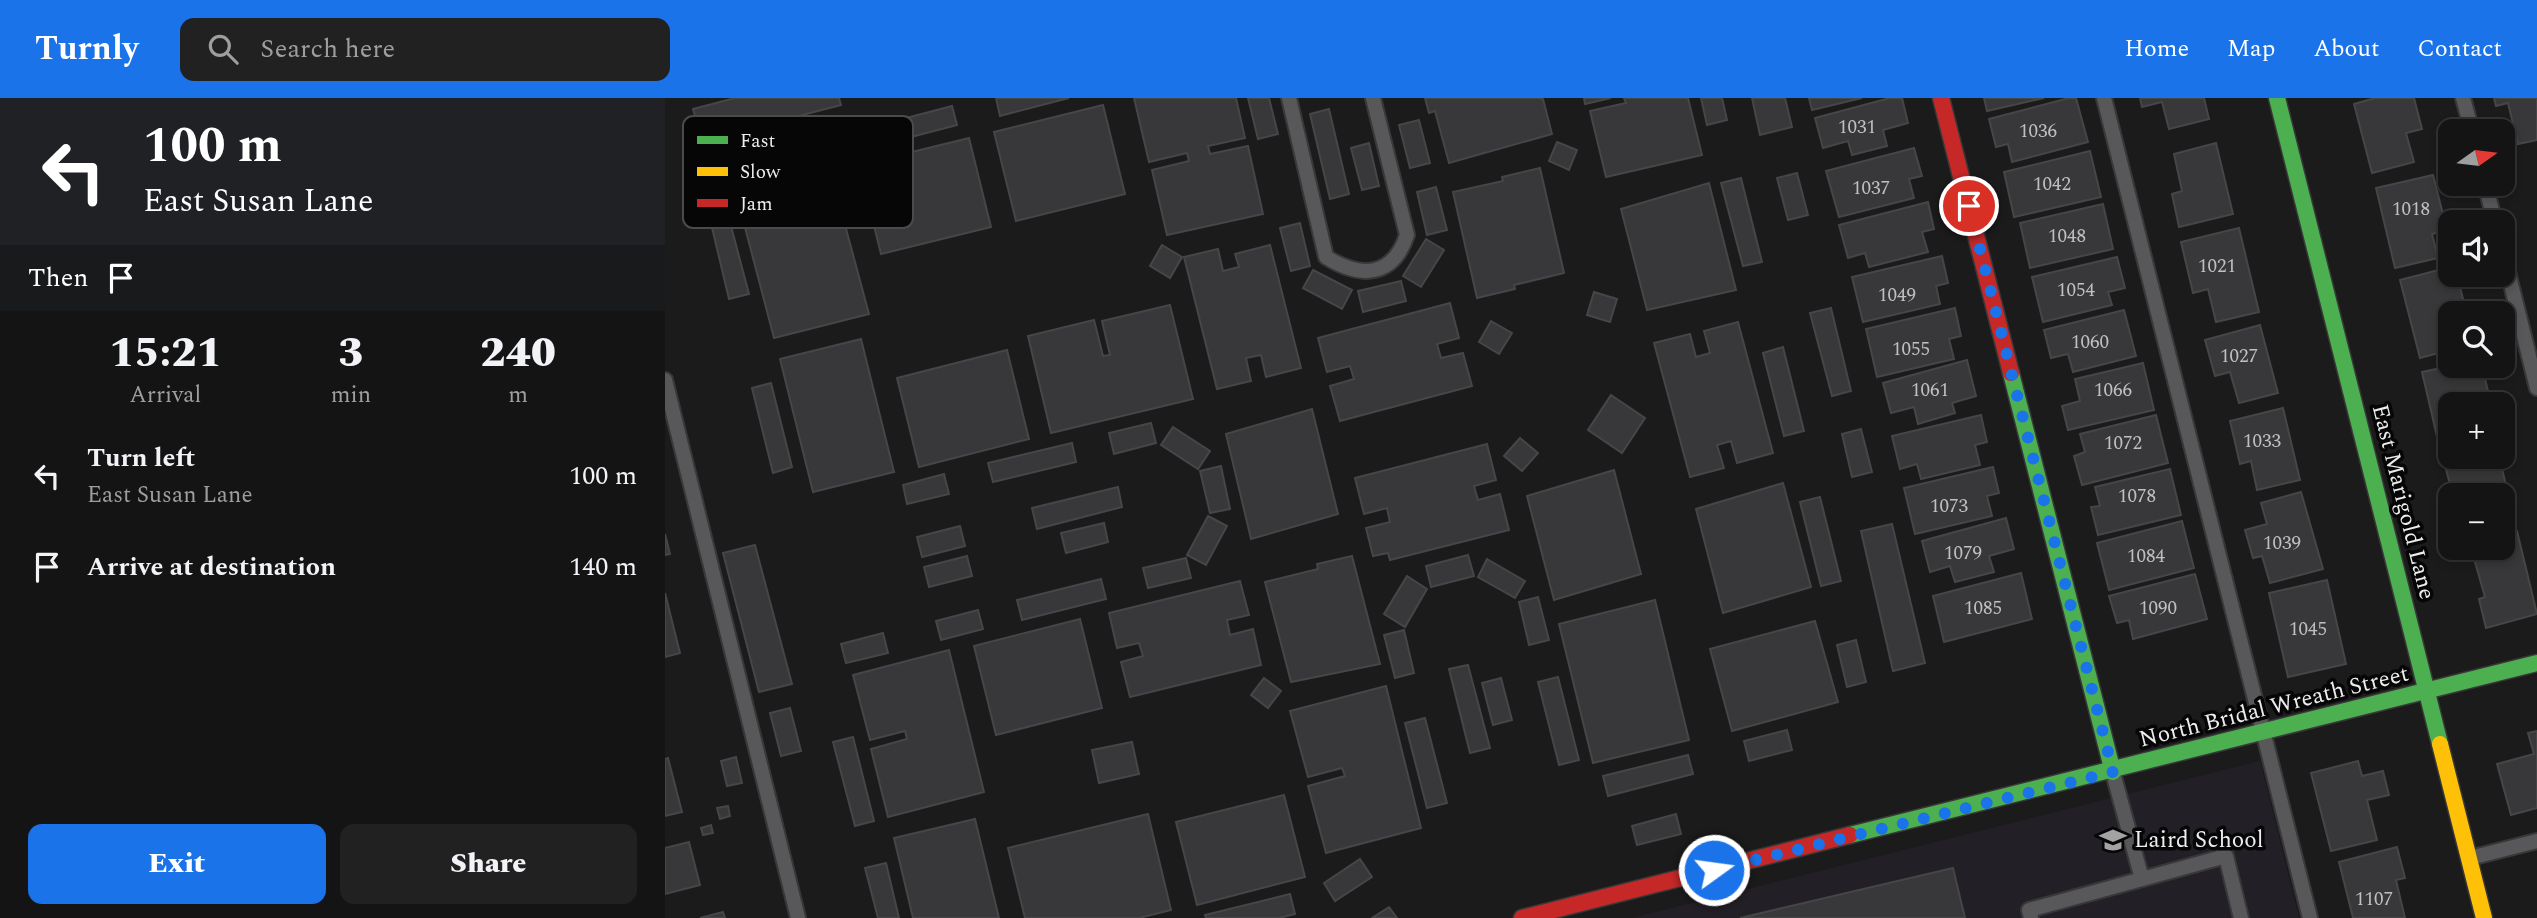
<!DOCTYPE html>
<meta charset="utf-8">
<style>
:root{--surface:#151415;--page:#222122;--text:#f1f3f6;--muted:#9d9ea0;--line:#343334;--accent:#1a73e8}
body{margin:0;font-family:Spectral,serif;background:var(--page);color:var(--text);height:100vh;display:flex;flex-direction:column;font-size:26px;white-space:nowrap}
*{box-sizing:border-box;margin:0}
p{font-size:23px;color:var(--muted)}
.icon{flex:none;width:38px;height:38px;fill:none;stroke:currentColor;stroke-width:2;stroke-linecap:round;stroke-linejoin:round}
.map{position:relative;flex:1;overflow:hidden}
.panel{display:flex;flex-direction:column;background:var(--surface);width:665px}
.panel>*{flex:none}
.guide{background:#202124;color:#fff;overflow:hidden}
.needle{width:46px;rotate:76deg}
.fabs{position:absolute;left:1773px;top:21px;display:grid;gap:14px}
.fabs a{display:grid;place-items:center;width:77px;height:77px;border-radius:14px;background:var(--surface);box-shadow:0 4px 10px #0003,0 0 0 2px var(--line);font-size:35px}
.pin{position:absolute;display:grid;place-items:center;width:60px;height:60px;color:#fff;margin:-30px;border:4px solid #fff;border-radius:50%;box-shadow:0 2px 7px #0007}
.me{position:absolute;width:77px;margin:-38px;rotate:76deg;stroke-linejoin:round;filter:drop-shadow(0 0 5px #0008)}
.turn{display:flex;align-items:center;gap:24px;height:147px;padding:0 28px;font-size:32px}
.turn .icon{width:91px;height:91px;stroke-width:2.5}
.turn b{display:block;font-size:49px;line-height:60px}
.then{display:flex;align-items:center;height:66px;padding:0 28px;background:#0003;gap:14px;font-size:26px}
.eta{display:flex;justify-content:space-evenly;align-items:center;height:119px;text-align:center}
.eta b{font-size:42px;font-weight:800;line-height:49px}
.cta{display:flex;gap:14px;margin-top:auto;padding:14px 28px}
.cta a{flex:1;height:80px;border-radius:14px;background:var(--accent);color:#fff;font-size:28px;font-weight:800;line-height:80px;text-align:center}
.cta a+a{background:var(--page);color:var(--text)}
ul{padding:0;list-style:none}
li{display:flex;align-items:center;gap:21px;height:91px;padding:0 28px}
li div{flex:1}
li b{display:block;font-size:26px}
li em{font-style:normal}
header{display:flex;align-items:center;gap:42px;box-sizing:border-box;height:98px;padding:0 35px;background:var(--accent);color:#fff}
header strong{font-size:33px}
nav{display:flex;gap:38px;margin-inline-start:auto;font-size:24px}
.search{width:490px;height:63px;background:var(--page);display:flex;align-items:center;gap:18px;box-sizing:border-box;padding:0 24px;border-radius:14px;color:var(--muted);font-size:26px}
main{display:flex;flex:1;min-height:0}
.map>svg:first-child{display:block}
.built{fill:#231f26}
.building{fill:#38383a;stroke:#464547;stroke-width:2}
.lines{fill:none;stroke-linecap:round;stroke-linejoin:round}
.lane-casing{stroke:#383838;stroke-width:18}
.fast-casing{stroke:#383838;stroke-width:19}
.slow-casing{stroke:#383838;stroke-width:19}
.jam-casing{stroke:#383838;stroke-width:19}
.lane{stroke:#585759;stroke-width:14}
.fast{stroke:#4caf50;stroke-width:16}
.slow{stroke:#ffc107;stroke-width:16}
.jam{stroke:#c62828;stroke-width:16}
.route{stroke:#1a73e8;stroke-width:12;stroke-dasharray:0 21.6}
.labels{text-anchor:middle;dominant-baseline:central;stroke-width:7;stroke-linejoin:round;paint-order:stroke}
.number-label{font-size:19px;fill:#c0bfc1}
.street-label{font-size:23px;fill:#edecee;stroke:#060607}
.poi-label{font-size:23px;fill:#edecee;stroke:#060607;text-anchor:start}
.key{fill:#060607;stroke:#4b4b4c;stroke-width:2}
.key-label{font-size:19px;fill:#edecee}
</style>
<header>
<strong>Turnly</strong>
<div class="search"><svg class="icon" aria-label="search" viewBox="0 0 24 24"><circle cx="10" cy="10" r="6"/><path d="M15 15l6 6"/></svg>Search here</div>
<nav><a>Home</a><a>Map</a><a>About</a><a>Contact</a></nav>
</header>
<main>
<section class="panel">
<div class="guide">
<div class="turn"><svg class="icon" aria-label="left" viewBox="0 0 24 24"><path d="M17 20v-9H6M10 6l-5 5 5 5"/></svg><div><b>100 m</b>East Susan Lane</div></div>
<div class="then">Then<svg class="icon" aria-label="arrive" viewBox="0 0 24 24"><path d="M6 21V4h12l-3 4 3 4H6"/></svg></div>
</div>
<div class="eta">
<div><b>15:21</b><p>Arrival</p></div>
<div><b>3</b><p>min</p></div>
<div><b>240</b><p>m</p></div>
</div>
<ul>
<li><svg class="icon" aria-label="left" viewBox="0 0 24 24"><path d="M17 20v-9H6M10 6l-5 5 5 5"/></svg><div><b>Turn left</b><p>East Susan Lane</p></div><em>100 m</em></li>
<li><svg class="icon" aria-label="arrive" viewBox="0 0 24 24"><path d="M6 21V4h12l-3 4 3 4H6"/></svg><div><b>Arrive at destination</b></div><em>140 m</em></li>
</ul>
<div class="cta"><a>Exit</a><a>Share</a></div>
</section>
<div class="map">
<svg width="1872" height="820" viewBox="0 0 1872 820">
<rect width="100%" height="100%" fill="#1c1b1c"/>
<path class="built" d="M1595 663 1634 820H967Z"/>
<g class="building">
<path d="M70 0H174L176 7 37 43 28 11Z"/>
<path d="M331 0H404L335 18Z"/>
<path d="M469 0H571L580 40 543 48 545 56 583 48 598 116 502 137 487 72 524 63 522 55 484 64Z"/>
<path d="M583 0H604L613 36 593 41Z"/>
<path d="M760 0H874L878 1 887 36 784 65 770 13 764 15Z"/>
<path d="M919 0H946L920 6Z"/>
<path d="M959 0H1023L1037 57 941 79 925 13 961 5Z"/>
<path d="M1036 0H1057L1062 22 1042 27Z"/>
<path d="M1087 0H1120L1127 29 1095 37Z"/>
<path d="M1144 0H1197L1147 12Z"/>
<path d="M1225 0H1237L1243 25 1218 32 1222 48 1187 57 1183 43 1158 50 1150 20Z"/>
<path d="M1319 0H1379L1322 13Z"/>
<path d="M1404 0H1411L1423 44 1347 64 1343 46 1331 49 1324 21Z"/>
<path d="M1475 0H1539L1544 21 1504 31 1497 4 1477 9Z"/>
<path d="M1710 0H1749L1757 31 1741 35 1749 64 1707 75 1689 6Z"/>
<path d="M1829 0H1872V42L1853 46 1843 5 1831 8Z"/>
<path d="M438 7 460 96 351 123 329 34Z"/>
<path d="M287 8 292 27 208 49 203 30Z"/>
<path d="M664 11 684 96 665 101 645 16Z"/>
<path d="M754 22 765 65 745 70 734 27Z"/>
<path d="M304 40 326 129 216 156 194 67Z"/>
<path d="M892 44 912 52 904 72 884 63Z"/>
<path d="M704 45 714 88 697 92 686 50Z"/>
<path d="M1551 45 1568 116 1514 129 1507 96 1517 93 1509 56Z"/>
<path d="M1249 50 1257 78 1244 81 1249 100 1174 119 1161 73Z"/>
<path d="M1425 53 1436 99 1349 119 1339 74Z"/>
<path d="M875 70 899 175 849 187 850 191 812 200 788 94 838 83 837 79Z"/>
<path d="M166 75 204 216 109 240 72 99Z"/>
<path d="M1132 75 1143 117 1123 122 1112 80Z"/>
<path d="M1768 77 1782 132 1767 136 1773 160 1730 170 1711 90Z"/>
<path d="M1076 80 1097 164 1078 168 1056 85Z"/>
<path d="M1044 85 1071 192 982 212 956 111Z"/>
<path d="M771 89 782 132 762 137 752 94Z"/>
<path d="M1263 104 1269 131 1257 134 1263 154 1204 169 1200 155 1183 160 1174 127Z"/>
<path d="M1438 106 1448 151 1365 170 1355 125Z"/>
<path d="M62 113 84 196 64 201 44 117Z"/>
<path d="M635 125 645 168 626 173 615 130Z"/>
<path d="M1574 130 1594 214 1551 224 1543 191 1528 195 1516 144Z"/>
<path d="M761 141 779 152 756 189 738 178Z"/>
<path d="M497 147 517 159 505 180 485 168Z"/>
<path d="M605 147 636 270 601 279 596 257 581 260 586 283 552 291 519 159 553 151 558 173 574 169 570 156Z"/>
<path d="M1277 158 1283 185 1271 188 1275 206 1198 224 1187 179Z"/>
<path d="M1452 159 1460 190 1443 194 1447 207 1378 224 1367 179Z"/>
<path d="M1785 169V177H1792L1800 209 1785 215V252L1755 260 1735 182Z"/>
<path d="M648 172 687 192 677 211 638 190Z"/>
<path d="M736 183 741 203 698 214 693 193Z"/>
<path d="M929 194 952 201 945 224 922 217Z"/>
<path d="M785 205 794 240 772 246 776 260 798 255 807 288 675 323 665 288 689 281 685 268 662 274 653 240Z"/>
<path d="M505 207 528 301 386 335 363 238 429 222 438 258 445 257 437 223Z"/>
<path d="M1166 210 1186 293 1167 298 1145 215Z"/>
<path d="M1290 210 1296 238 1284 241 1289 261 1212 279 1201 231Z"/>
<path d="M1459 212 1471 258 1408 274 1403 256 1386 260 1379 232Z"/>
<path d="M826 223 847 235 834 256 814 244Z"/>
<path d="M1073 224 1108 355 1072 365 1066 343 1052 347 1059 370 1025 379 989 245 1025 236 1031 259 1045 255 1039 233Z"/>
<path d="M1595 227 1613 295 1574 305 1565 274 1550 278 1540 242Z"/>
<path d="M196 241 229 374 148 394 115 261Z"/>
<path d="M1118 249 1139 333 1119 338 1098 255Z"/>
<path d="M342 252 364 341 254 369 232 280Z"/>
<path d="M1302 262 1311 298 1287 305 1290 315 1253 326 1249 309 1226 315 1218 285Z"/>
<path d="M1478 265 1489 312 1403 332 1397 308 1415 303 1410 281Z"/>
<path d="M1785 268H1817L1826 306H1785V345L1774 347 1757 274Z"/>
<path d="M106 285 127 369 108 375 87 290Z"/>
<path d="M946 297 980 320 957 355 923 332Z"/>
<path d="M1618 310 1635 382 1592 392 1586 363 1575 366 1565 323Z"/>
<path d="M647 311 673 416 586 441 561 336Z"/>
<path d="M1316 317 1322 344 1310 347 1315 367 1256 381 1252 366 1235 371 1227 338Z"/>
<path d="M1491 317 1503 365 1417 387 1409 358 1420 354 1415 336Z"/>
<path d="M486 325 491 345 449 356 444 335Z"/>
<path d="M508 329 545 353 533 371 496 347Z"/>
<path d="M1196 331 1207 374 1187 379 1177 336Z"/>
<path d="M855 340 873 355 857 373 839 358Z"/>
<path d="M407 345 411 364 328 384 323 365Z"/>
<path d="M822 346 831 382 809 388 813 402 835 396 844 432 725 462 723 455 708 458 701 430 725 424 722 410 699 416 690 380Z"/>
<path d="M1797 359H1834L1842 391 1832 394 1833 397H1788L1779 364Z"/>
<path d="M556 368 565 411 545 415 535 373Z"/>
<path d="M1328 369 1334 395 1322 398 1327 418 1250 436 1239 390Z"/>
<path d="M1505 371 1516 417 1433 437 1426 409 1435 408 1430 389Z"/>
<path d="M949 372 976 476 889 502 862 398Z"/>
<path d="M279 376 284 396 242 406 238 387Z"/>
<path d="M1118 385 1146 489 1058 515 1031 411Z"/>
<path d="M453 389 457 409 372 431 367 410Z"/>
<path d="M1636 394 1658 471 1605 485 1597 458 1588 460 1580 432 1602 426 1596 405Z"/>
<path d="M1155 399 1176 483 1156 488 1135 404Z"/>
<path d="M543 418 562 428 541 467 522 457Z"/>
<path d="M1341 420 1349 451 1324 458 1329 474 1290 484 1285 468 1265 474 1257 443Z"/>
<path d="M1517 423 1529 470 1444 492 1432 445Z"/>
<path d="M439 425 443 444 401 455 396 435Z"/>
<path d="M1227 426 1260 565 1228 573 1196 433Z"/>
<path d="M295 428 300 448 257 459 252 439Z"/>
<path d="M1852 433 1872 516 1821 530 1814 501 1820 499 1806 450H1838V437Z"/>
<path d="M0 436 5 456 0 457Z"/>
<path d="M90 447 127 586 94 594 58 455Z"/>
<path d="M803 457 809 478 766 489 761 468Z"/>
<path d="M302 458 307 478 264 489 259 469Z"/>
<path d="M687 458 715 566 626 584 600 484 653 471 652 466Z"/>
<path d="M521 460 526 480 483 490 478 470Z"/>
<path d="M822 461 860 483 850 500 813 479Z"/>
<path d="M1356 475 1367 521 1279 544 1268 498Z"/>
<path d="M1530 476 1542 521 1468 541 1464 522 1452 525 1444 498Z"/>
<path d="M742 478 762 491 740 529 719 516Z"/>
<path d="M436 481 441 501 357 522 352 502Z"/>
<path d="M1662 482 1681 566 1623 579 1604 495Z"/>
<path d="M575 483 584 517 562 522 565 537 588 531 596 567 465 599 456 564 478 558 474 545 452 550 444 515Z"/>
<path d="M0 495 15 555 0 559Z"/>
<path d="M873 499 884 542 864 547 854 504Z"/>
<path d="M990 502 1024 642 928 665 894 526Z"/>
<path d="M313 512 318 531 276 542 271 523Z"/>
<path d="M415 521 437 610 331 637 309 548Z"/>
<path d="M1150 523 1173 604 1067 633 1045 551Z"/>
<path d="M739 532 749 575 730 580 719 537Z"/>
<path d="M218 535 223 555 181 565 176 546Z"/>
<path d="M1191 542 1201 584 1182 589 1172 547Z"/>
<path d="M284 552 319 694 223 719 206 651 242 641 240 633 205 642 188 577Z"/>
<path d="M803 567 825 650 805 655 784 571Z"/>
<path d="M893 579 914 662 894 667 873 584Z"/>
<path d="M599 580 616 593 603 610 586 597Z"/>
<path d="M836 580 847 622 828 627 817 585Z"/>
<path d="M721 588 756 730 661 755 643 688 680 678 677 670 643 679 625 613Z"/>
<path d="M125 610 136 653 116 658 105 615Z"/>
<path d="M760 620 782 705 762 710 740 625Z"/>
<path d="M1122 632 1127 652 1084 663 1079 643Z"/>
<path d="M1872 633V710L1846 717 1832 666 1869 656 1863 635Z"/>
<path d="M188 639 209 723 190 728 168 644Z"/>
<path d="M467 644 474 676 434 685 427 652Z"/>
<path d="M1023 657 1028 676 943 698 938 678Z"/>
<path d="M71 659 77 685 62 688 56 663Z"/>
<path d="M3 660 17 714 0 718V661Z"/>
<path d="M1693 663 1697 678 1718 673 1724 697 1702 702 1712 742 1666 753 1646 675Z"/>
<path d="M619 697 640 779 532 807 511 724Z"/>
<path d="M63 708 65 718 55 721 52 710Z"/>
<path d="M483 716 506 812 474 820H360L343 750Z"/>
<path d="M1011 716 1016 736 972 747 967 728Z"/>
<path d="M310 721 334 820H248L229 740Z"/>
<path d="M46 727 48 735 38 737 36 730Z"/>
<path d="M24 744 35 787 0 796V750Z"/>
<path d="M1732 749 1740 780 1731 782 1740 820H1688L1674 764Z"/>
<path d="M695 761 707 779 670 803 659 785Z"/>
<path d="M221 765 234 820H213L200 770Z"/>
<path d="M1288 770 1300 820H1075Z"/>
<path d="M625 796 630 816 614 820H541L540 817Z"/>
<path d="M724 809 732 820H707Z"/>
<path d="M58 814 60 820H35Z"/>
</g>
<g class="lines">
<defs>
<g id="lane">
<path d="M624 0 661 159C696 181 728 179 742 137L708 0"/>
<path d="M1439 0 1645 820"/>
<path d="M1798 0 1807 33"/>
<path d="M1820 86 1830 124"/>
<path d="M1838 154 1872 290"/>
<path d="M0 282 133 820"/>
<path d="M1448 675 1477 781"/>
<path d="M1805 760 1872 743"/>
<path d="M1366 820 1364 812 1561 758 1576 820"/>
</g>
<g id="fast">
<path d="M1612 0 1775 646"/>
<path d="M1346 275 1448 674"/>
<path d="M1185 737 1872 565"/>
</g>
<path id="slow" d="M1775 646 1819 820"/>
<g id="jam">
<path d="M1276 0 1346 275"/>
<path d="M857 820 1185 737"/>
</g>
</defs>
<use href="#lane" class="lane-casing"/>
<use href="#fast" class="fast-casing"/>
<use href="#slow" class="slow-casing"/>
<use href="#jam" class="jam-casing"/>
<use href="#lane" class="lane"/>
<use href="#fast" class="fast"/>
<use href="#slow" class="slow"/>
<use href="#jam" class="jam"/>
</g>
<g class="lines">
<path class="route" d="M1049 772 1448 674 1304 108"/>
</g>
<defs>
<symbol id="school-bare" viewBox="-9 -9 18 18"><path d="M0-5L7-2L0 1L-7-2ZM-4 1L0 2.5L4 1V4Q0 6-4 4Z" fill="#a4a3a4" stroke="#060607" stroke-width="2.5" paint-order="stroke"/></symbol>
</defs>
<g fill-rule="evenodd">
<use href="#school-bare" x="1429" y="723" width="38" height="38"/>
</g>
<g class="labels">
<g class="number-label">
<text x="1192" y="29">1031</text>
<text x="1373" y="33">1036</text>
<text x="1387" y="86">1042</text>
<text x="1206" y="90">1037</text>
<text x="1746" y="111">1018</text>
<text x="1402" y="138">1048</text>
<text x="1552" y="168">1021</text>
<text x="1411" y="192">1054</text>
<text x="1232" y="197">1049</text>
<text x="1425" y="244">1060</text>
<text x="1246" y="251">1055</text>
<text x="1574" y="258">1027</text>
<text x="1265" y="292">1061</text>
<text x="1448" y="292">1066</text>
<text x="1597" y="343">1033</text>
<text x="1458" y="345">1072</text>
<text x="1472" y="398">1078</text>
<text x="1284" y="408">1073</text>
<text x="1617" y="445">1039</text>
<text x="1298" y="455">1079</text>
<text x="1481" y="458">1084</text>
<text x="1318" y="510">1085</text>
<text x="1493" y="510">1090</text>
<text x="1643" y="531">1045</text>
<text x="1709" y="801">1107</text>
</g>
<g class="street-label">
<text transform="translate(1738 404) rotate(76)">East Marigold Lane</text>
<text transform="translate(1609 609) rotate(-14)">North Bridal Wreath Street</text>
</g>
<g class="poi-label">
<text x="1469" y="742">Laird School</text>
</g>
</g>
<rect x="18" y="18" width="230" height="112" rx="10" class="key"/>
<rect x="32" y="38" width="31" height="8" fill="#4caf50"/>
<rect x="32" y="69" width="31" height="9" fill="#ffc107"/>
<rect x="32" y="101" width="31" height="8" fill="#c62828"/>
<g class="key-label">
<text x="75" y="49">Fast</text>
<text x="75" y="80">Slow</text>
<text x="75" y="112">Jam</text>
</g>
</svg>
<div class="fabs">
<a><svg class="needle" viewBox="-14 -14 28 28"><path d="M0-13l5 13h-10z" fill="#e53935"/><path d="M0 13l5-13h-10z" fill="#9d9ea0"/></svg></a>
<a><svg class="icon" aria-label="sound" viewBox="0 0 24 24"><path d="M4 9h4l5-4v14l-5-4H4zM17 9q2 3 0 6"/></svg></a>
<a><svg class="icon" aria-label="search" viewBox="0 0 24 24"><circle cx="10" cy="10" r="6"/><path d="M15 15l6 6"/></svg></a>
<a>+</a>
<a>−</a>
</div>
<div class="pin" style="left:1304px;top:108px;background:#d93025"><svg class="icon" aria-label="arrive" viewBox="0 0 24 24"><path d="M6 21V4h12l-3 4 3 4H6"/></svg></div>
<svg class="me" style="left:1049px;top:772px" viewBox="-20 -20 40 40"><circle r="17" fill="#1a73e8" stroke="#fff" stroke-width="3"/><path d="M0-11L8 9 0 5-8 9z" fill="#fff"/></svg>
</div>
</main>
